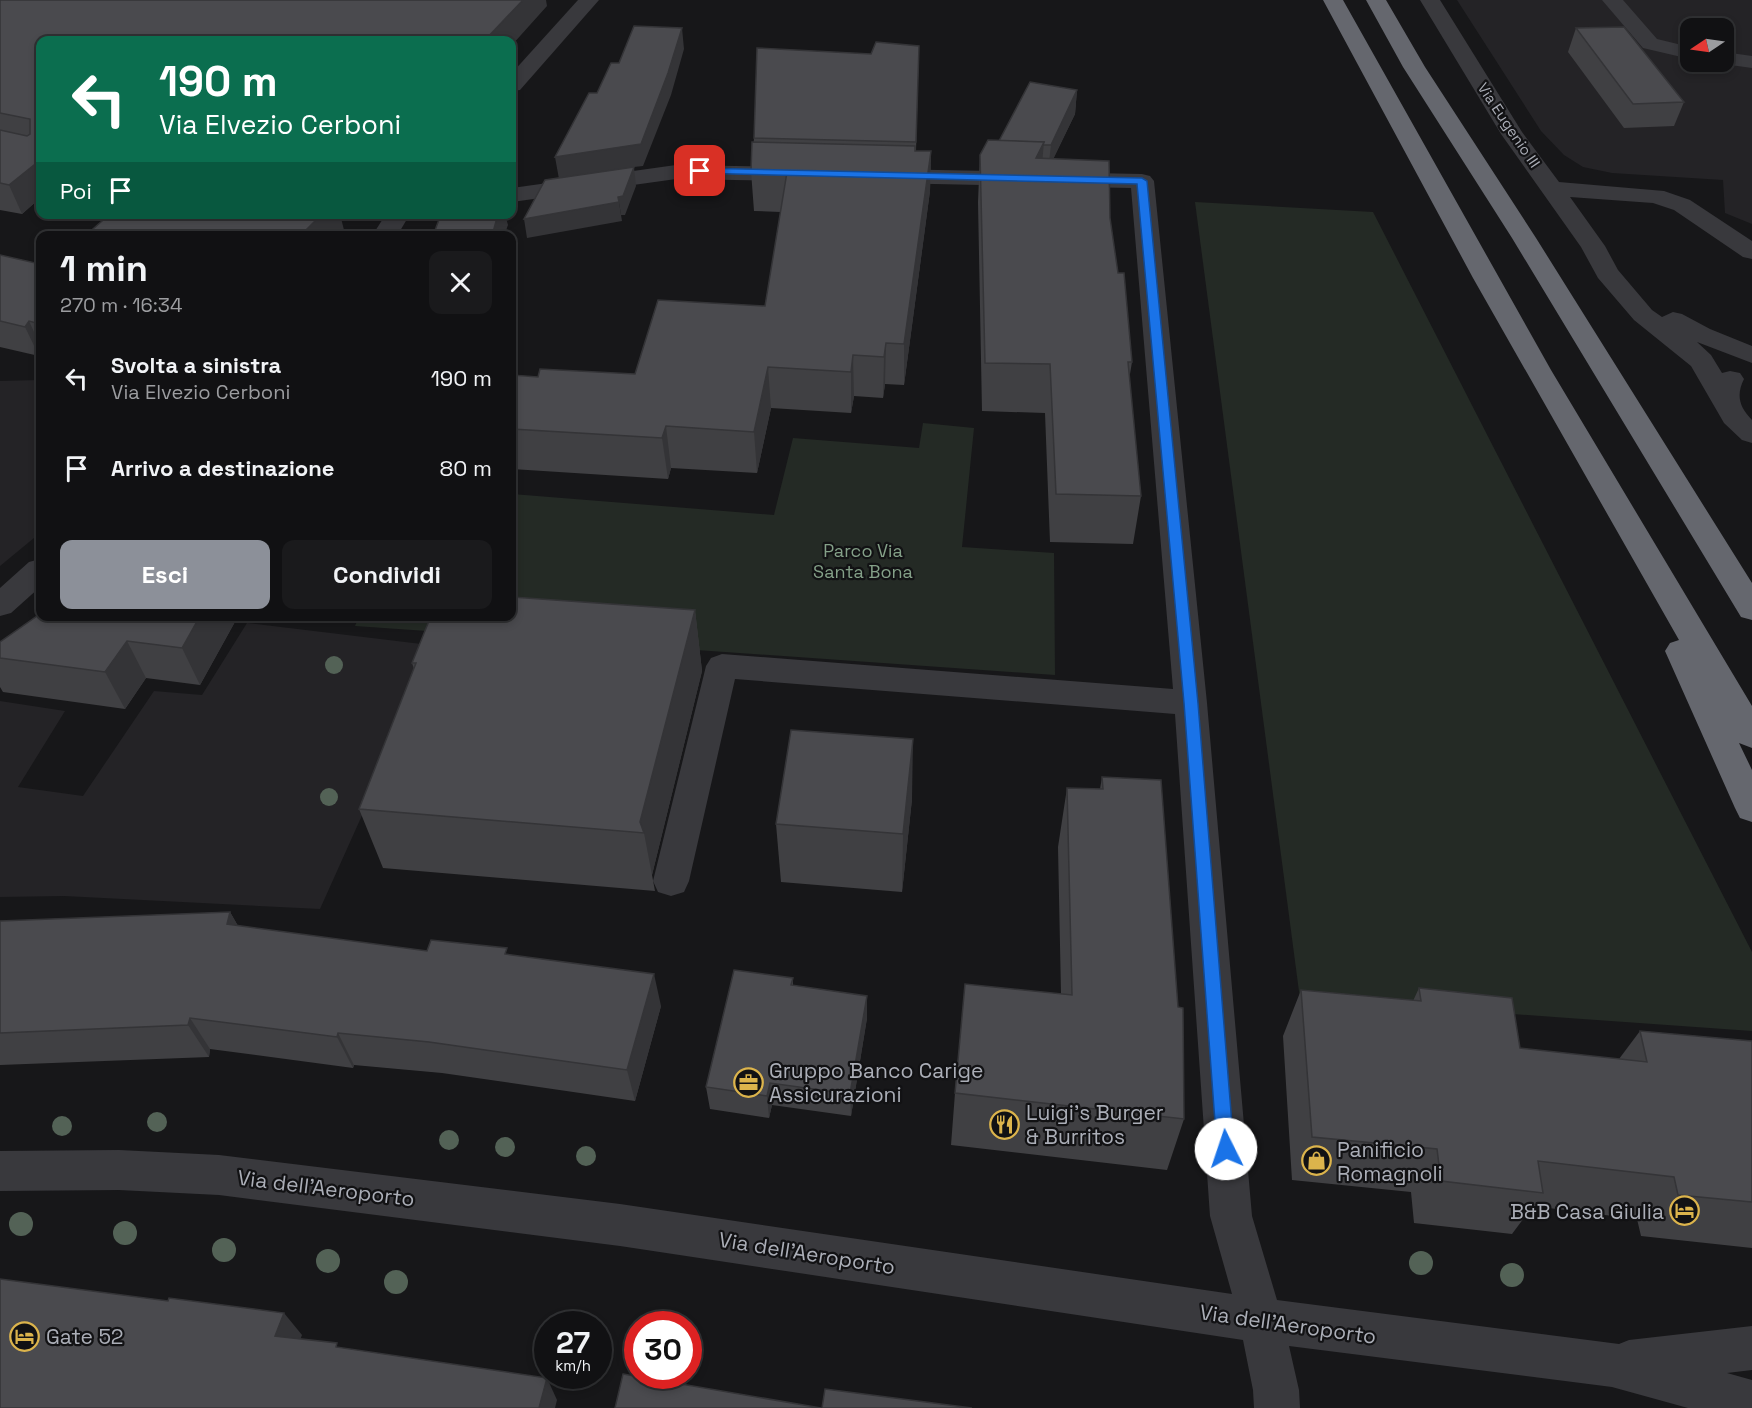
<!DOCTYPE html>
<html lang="it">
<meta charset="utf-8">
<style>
:root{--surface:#111113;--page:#1a1a1c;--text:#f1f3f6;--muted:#9c9da0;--line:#303133;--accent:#8c9099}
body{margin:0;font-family:"Space Grotesk",sans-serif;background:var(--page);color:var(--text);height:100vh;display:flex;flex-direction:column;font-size:22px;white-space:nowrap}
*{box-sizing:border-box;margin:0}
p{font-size:20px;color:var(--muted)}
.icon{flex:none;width:33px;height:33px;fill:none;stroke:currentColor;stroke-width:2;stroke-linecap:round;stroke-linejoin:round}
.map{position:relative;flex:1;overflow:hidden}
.sheet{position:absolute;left:36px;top:231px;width:480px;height:390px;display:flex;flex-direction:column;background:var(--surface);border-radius:12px;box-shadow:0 3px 9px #0003,0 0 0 2px var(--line)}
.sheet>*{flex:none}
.guide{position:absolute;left:36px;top:36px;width:480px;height:183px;border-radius:12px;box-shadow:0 3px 9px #0003,0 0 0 2px var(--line);background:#0b6e4f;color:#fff;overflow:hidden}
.needle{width:39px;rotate:257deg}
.controls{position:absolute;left:1680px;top:18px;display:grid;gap:12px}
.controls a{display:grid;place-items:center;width:54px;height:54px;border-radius:12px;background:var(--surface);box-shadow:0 3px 9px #0003,0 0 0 2px var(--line);font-size:30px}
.speed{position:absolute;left:534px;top:1311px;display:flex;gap:12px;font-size:30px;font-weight:700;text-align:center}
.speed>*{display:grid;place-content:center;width:78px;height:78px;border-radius:50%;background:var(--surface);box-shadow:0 3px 9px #0003,0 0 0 2px var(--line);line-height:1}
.speed small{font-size:15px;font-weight:400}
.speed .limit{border:9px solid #d22;background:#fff;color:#111}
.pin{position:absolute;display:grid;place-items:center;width:51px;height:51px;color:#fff;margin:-26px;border-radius:12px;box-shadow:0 3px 9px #0006}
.me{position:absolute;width:66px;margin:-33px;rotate:356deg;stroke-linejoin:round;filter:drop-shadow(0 0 4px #0008)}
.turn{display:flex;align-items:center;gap:21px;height:126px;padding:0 24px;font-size:27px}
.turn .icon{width:78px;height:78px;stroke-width:2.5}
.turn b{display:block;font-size:42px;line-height:51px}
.then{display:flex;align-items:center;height:57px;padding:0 24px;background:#0003;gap:12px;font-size:22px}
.round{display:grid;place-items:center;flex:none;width:63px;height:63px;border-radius:12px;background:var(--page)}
.head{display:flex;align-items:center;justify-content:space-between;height:102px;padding:0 24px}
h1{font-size:36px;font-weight:600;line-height:45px}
.button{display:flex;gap:12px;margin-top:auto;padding:12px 24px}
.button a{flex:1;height:69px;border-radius:12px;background:var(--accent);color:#fff;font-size:24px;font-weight:600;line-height:69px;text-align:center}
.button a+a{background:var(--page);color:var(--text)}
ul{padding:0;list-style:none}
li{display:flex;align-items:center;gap:18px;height:90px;padding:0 24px}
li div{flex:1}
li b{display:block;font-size:22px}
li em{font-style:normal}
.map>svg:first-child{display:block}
.built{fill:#242326;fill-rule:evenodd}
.green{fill:#242a25}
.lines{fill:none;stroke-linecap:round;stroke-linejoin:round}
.minor{fill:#39393d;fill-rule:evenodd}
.highway{fill:#65676e;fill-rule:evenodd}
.tree{fill:#536256}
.wall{fill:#404043}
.shaded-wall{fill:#343437}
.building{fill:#4a4a4e;stroke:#343437;stroke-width:1.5}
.route{fill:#1a73e8;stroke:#114b97;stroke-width:1.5}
.labels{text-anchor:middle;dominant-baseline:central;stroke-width:4.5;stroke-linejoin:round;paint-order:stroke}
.far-street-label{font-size:15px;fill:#abaeb7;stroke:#121214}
.park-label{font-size:18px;fill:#84a088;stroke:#121214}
.near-poi-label{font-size:21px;fill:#abaeb7;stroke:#121214;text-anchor:start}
.near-street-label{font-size:21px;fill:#abaeb7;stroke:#121214}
</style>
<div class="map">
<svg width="1752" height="1408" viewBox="0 0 1752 1408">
<rect width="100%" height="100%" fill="#171719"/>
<g class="built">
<path d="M1457 0H1752V224L1725 213 1723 180 1612 173 1583 167 1564 155 1541 131ZM1690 28H1724V62H1690Z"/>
<path d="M40 380V533L0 566V381Z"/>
<path d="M247 623 438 646 320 909 64 896 0 897V701L65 711 18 787 83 796 154 691 202 695Z"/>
</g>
<g class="green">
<path d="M1195 202 1373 212 1752 952V1031L1300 999Z"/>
<path d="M923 423 974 428 962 547 1054 553 1055 675 355 626 359 617 512 616V494L774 515 793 438 919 448Z"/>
</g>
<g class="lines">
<g class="minor">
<path d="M578 0H599L520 90 512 91V73Z"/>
<path d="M1420 0H1440L1522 132 1559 182 1664 191 1690 200 1752 241V259L1743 257 1674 210 1653 203 1570 197 1605 246 1618 270 1652 310 1662 317 1673 312 1682 314 1710 329 1752 346V363L1697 342 1711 355 1722 373 1730 371 1740 373 1744 379C1736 395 1739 407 1752 420V443L1742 440 1724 423 1691 366 1634 320 1598 278 1581 247 1501 134Z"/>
<path d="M1602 0H1623L1657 39 1690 47V59L1643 48Z"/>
<path d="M1724 52 1752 56V68L1716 63 1724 62Z"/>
<path d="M676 165 796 167 804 169 808 174 804 179 796 181 676 179 512 202V188Z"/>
<path d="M886 169 1142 174 1150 176 1154 181 1207 703 1252 1216 1277 1300 1619 1344 1629 1340 1752 1326V1370L1727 1373 1752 1380V1408H1688L1612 1387 1289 1346 1299 1390 1300 1408H1254L1253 1390 1243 1340 620 1246 219 1195 119 1190 0 1191V1151L119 1150 219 1155 620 1204 1232 1294 1210 1216 1175 714 735 679 689 881 684 892 671 896 658 892 653 881 706 666 711 658 722 654 1173 689 1131 188 886 183 878 181 874 176 878 171Z"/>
<path d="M386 214H410L397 236H372Z"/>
<path d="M40 559V587L11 613 0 616V588L29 562Z"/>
</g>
<g class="highway">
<path d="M1323 0H1343L1551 370 1752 706V748L1739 743 1752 770V822L1740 818 1735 808 1665 651 1670 643 1679 640 1473 278Z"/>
<path d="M1366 0H1386L1425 67 1536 238 1752 583V620L1741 617 1512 238 1403 67Z"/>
</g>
</g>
<g class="tree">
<circle cx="334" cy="665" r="9"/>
<circle cx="329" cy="797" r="9"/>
<circle cx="157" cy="1122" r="10"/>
<circle cx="62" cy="1126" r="10"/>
<circle cx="449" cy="1140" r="10"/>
<circle cx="505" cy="1147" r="10"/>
<circle cx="586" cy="1156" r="10"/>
<circle cx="21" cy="1224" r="12"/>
<circle cx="125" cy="1233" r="12"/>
<circle cx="224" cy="1250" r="12"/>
<circle cx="328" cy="1261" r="12"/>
<circle cx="1421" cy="1263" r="12"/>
<circle cx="1512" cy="1275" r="12"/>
<circle cx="396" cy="1282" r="12"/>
</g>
<g class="wall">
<path d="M0 0 547 6 40 40V198L22 214 0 210Z"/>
<path d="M1576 28 1684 102 1674 126 1624 128 1568 52Z"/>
<path d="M919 46 916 151H931L930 191 904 385 885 384 883 398 854 396 851 413 771 408 757 473 671 468 668 479 512 469V375L538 377 635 374 765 306 781 212 754 211 751 171 754 138 871 54Z"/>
<path d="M1077 90 1075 114 1053 159 1110 218 1118 273 1132 362 1129 380 1141 496 1133 544 1050 542 1045 413 982 411 978 202 980 155 999 141Z"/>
<path d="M0 255 40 264V354L39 356 0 347Z"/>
<path d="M695 610 702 671 652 875 655 891 383 868 359 809 414 669 412 663Z"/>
<path d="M236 620 200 685 146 678 125 709 3 692 0 687V642Z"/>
<path d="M1102 777 1184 1119 1167 1170 951 1145 955 1093 1061 994 1058 847 1067 788 1100 789Z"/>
<path d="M912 799 902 892 781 882 776 824Z"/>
<path d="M230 912 238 926 427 951 509 954 661 1006 635 1101 442 1073 354 1065 353 1068 210 1049 209 1057 0 1065V921Z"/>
<path d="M793 978V986L867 1018 851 1116 772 1105 769 1118 710 1109 706 1087Z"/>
<path d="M1419 988 1520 1048 1619 1059 1640 1031 1752 1041V1248L1641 1236 1637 1219 1533 1206 1512 1234 1414 1223 1411 1192 1292 1180 1283 1036 1301 990 1413 1001Z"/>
</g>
<g class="shaded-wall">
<path d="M523 0H546L547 6 512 45V40H485Z"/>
<path d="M682 28 684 49 671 95 643 166 634 167 636 186 625 215H621L618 197 559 179 555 157Z"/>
<path d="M1077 90 1075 114 1048 170 1051 145Z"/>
<path d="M1044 142 1040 188 1036 158Z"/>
<path d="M931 151 930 191 904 385V344Z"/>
<path d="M39 161 40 164V198L22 214 9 185Z"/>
<path d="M619 202 622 221 527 238 524 219Z"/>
<path d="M322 214H340L344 230 338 236H300Z"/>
<path d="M498 214H505L508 225 504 236H492Z"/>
<path d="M29 321 40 345V354L39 356 25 327Z"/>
<path d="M886 343 885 384 883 398 884 357Z"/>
<path d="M853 355 854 396 851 413V372Z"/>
<path d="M768 367 771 408 757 473 754 432Z"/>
<path d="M666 426 671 468 668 479 662 438Z"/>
<path d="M695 610 702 671 652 875 644 833 640 822Z"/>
<path d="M200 616H234L236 620 200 685 182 648Z"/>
<path d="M127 641 146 678 125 709 105 672Z"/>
<path d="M913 739 912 799 902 892 903 834Z"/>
<path d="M230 912 249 945 227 924Z"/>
<path d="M654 974 661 1006 635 1101 627 1070Z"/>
<path d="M867 996V1018L851 1116 850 1094Z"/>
<path d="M190 1018 210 1049 209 1057 188 1025Z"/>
<path d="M338 1033 354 1065 353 1068 337 1037Z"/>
<path d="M770 1083 772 1105 769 1118 767 1096Z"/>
<path d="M284 1313 302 1335 293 1358 275 1336Z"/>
<path d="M547 1378 557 1400 555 1408H539Z"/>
</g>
<g class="building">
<path d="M0 0H523L485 40H40V161H39L9 185 0 183V130L27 136 30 134V119L0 113Z"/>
<path d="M634 26 682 28 668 73 641 144 555 157 589 93H597L611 63H619Z"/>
<path d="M1624 27 1684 102 1633 104 1576 28Z"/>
<path d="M876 42 919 46 916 142 754 138 757 48 871 54Z"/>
<path d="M1030 82 1077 90 1051 145H1043L1044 142 999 141Z"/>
<path d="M988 140 1044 142 1036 158 1109 161 1110 218 1118 273H1124L1132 362H1128L1141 496 1056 494 1050 364 985 363 980 155Z"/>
<path d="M752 142 915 146V151H931L904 344 886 343 884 357 853 355 851 372 768 367 754 432 666 426 662 438 512 429V375L538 377 540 369 635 374 658 300 765 306 787 172 751 171Z"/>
<path d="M634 167 623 196 618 197 619 202 524 219 545 180Z"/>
<path d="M110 214H322L300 236H85Z"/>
<path d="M441 214H498L492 236H433Z"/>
<path d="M0 255 40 264V324L29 321 25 327 0 321Z"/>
<path d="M512 597 695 610 640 822 644 833 359 809 416 663H412L431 616H512Z"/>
<path d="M40 614V616H200L182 648 127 641 105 672 0 658V642Z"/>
<path d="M791 730 913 739 903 834 776 824Z"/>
<path d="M1102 777 1161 780 1178 1007 1183 1008 1184 1119 955 1093 965 984 1072 995 1067 788 1103 789Z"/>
<path d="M230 912 227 924 427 951 431 940 507 948 505 954 654 974 627 1070 429 1042 338 1033 337 1037 190 1018 188 1025 0 1033V921Z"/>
<path d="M734 970 793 978 791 985 867 996 850 1094 770 1083 767 1096 706 1087Z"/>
<path d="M1419 988 1512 998 1520 1048 1647 1062 1640 1031 1752 1041V1202L1678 1195 1674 1177 1538 1161 1543 1193 1441 1181 1437 1149 1312 1137 1301 990 1421 1001Z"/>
<path d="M0 1279 168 1301 169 1298 284 1313 275 1336 337 1343 336 1347 547 1378 539 1408H0Z"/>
<path d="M623 1374 821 1408H615Z"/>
<path d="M825 1389 972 1408H822Z"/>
</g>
<path class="route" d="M700 168 1142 178 1147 181 1198 703 1234 1149 1232 1155 1226 1157 1220 1155 1217 1149 1184 703 1137 184 696 173V169Z"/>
<defs>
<symbol id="office-ring" viewBox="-11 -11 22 22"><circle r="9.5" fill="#121214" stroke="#dcb44c" stroke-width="1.5"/><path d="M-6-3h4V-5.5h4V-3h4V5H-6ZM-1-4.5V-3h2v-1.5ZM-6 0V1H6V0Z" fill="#dcb44c"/></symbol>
<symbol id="restaurant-ring" viewBox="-11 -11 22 22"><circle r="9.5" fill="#121214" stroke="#dcb44c" stroke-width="1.5"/><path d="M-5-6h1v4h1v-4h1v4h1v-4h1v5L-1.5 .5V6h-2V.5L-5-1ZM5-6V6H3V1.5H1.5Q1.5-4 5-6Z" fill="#dcb44c"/></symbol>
<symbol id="shop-ring" viewBox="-11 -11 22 22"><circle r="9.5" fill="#121214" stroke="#dcb44c" stroke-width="1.5"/><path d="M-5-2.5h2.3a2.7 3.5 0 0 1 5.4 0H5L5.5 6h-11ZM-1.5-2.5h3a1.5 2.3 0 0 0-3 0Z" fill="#dcb44c"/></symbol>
<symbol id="hotel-ring" viewBox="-11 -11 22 22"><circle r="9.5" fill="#121214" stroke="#dcb44c" stroke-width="1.5"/><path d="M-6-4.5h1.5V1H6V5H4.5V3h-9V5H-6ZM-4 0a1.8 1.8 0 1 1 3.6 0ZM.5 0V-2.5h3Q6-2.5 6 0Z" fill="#dcb44c"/></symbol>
</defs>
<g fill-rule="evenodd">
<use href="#office-ring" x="732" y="1066" width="33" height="33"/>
<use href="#restaurant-ring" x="988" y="1108" width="33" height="33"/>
<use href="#shop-ring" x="1300" y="1144" width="33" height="33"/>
<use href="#hotel-ring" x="1668" y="1194" width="33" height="33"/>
<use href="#hotel-ring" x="8" y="1320" width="33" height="33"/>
</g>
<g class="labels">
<g class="far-street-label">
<text transform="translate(1509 125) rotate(56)">Via Eugenio III</text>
</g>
<g class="park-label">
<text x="863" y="550">Parco Via<tspan x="863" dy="21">Santa Bona</tspan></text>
</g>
<g class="near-poi-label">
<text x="769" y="1070">Gruppo Banco Carige<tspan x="769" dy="24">Assicurazioni</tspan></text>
<text x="1026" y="1112">Luigi's Burger<tspan x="1026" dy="24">&amp; Burritos</tspan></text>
<text x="1337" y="1149">Panificio<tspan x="1337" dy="24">Romagnoli</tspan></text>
<text x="1664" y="1211" text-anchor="end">B&amp;B Casa Giulia</text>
<text x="46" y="1336">Gate 52</text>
</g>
<g class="near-street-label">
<text transform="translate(326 1188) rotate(7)">Via dell'Aeroporto</text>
<text transform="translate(807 1253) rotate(9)">Via dell'Aeroporto</text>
<text transform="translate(1288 1324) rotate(8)">Via dell'Aeroporto</text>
</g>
</g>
</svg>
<div class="controls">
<a><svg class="needle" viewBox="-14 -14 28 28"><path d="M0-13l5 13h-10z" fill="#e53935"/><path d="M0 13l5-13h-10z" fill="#9c9da0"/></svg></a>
</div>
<div class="speed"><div>27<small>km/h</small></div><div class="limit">30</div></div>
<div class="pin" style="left:700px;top:171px;background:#d93025"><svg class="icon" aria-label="arrive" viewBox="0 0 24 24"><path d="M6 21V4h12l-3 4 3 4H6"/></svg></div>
<svg class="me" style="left:1226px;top:1149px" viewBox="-20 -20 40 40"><circle r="19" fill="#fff"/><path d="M0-13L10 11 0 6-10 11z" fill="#1a73e8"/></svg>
<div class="guide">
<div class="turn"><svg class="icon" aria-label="left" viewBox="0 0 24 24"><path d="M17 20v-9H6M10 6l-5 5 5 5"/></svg><div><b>190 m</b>Via Elvezio Cerboni</div></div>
<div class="then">Poi<svg class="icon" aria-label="arrive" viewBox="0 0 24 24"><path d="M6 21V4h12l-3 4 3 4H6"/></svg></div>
</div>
<section class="sheet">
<div class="head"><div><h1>1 min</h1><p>270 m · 16:34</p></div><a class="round"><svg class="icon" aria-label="close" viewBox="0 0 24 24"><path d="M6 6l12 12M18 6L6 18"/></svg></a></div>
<ul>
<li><svg class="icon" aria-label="left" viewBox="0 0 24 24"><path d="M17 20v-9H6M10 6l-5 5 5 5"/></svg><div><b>Svolta a sinistra</b><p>Via Elvezio Cerboni</p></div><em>190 m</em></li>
<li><svg class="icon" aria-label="arrive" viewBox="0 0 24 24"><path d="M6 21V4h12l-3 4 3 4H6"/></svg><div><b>Arrivo a destinazione</b></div><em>80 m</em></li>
</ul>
<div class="button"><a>Esci</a><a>Condividi</a></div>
</section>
</div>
